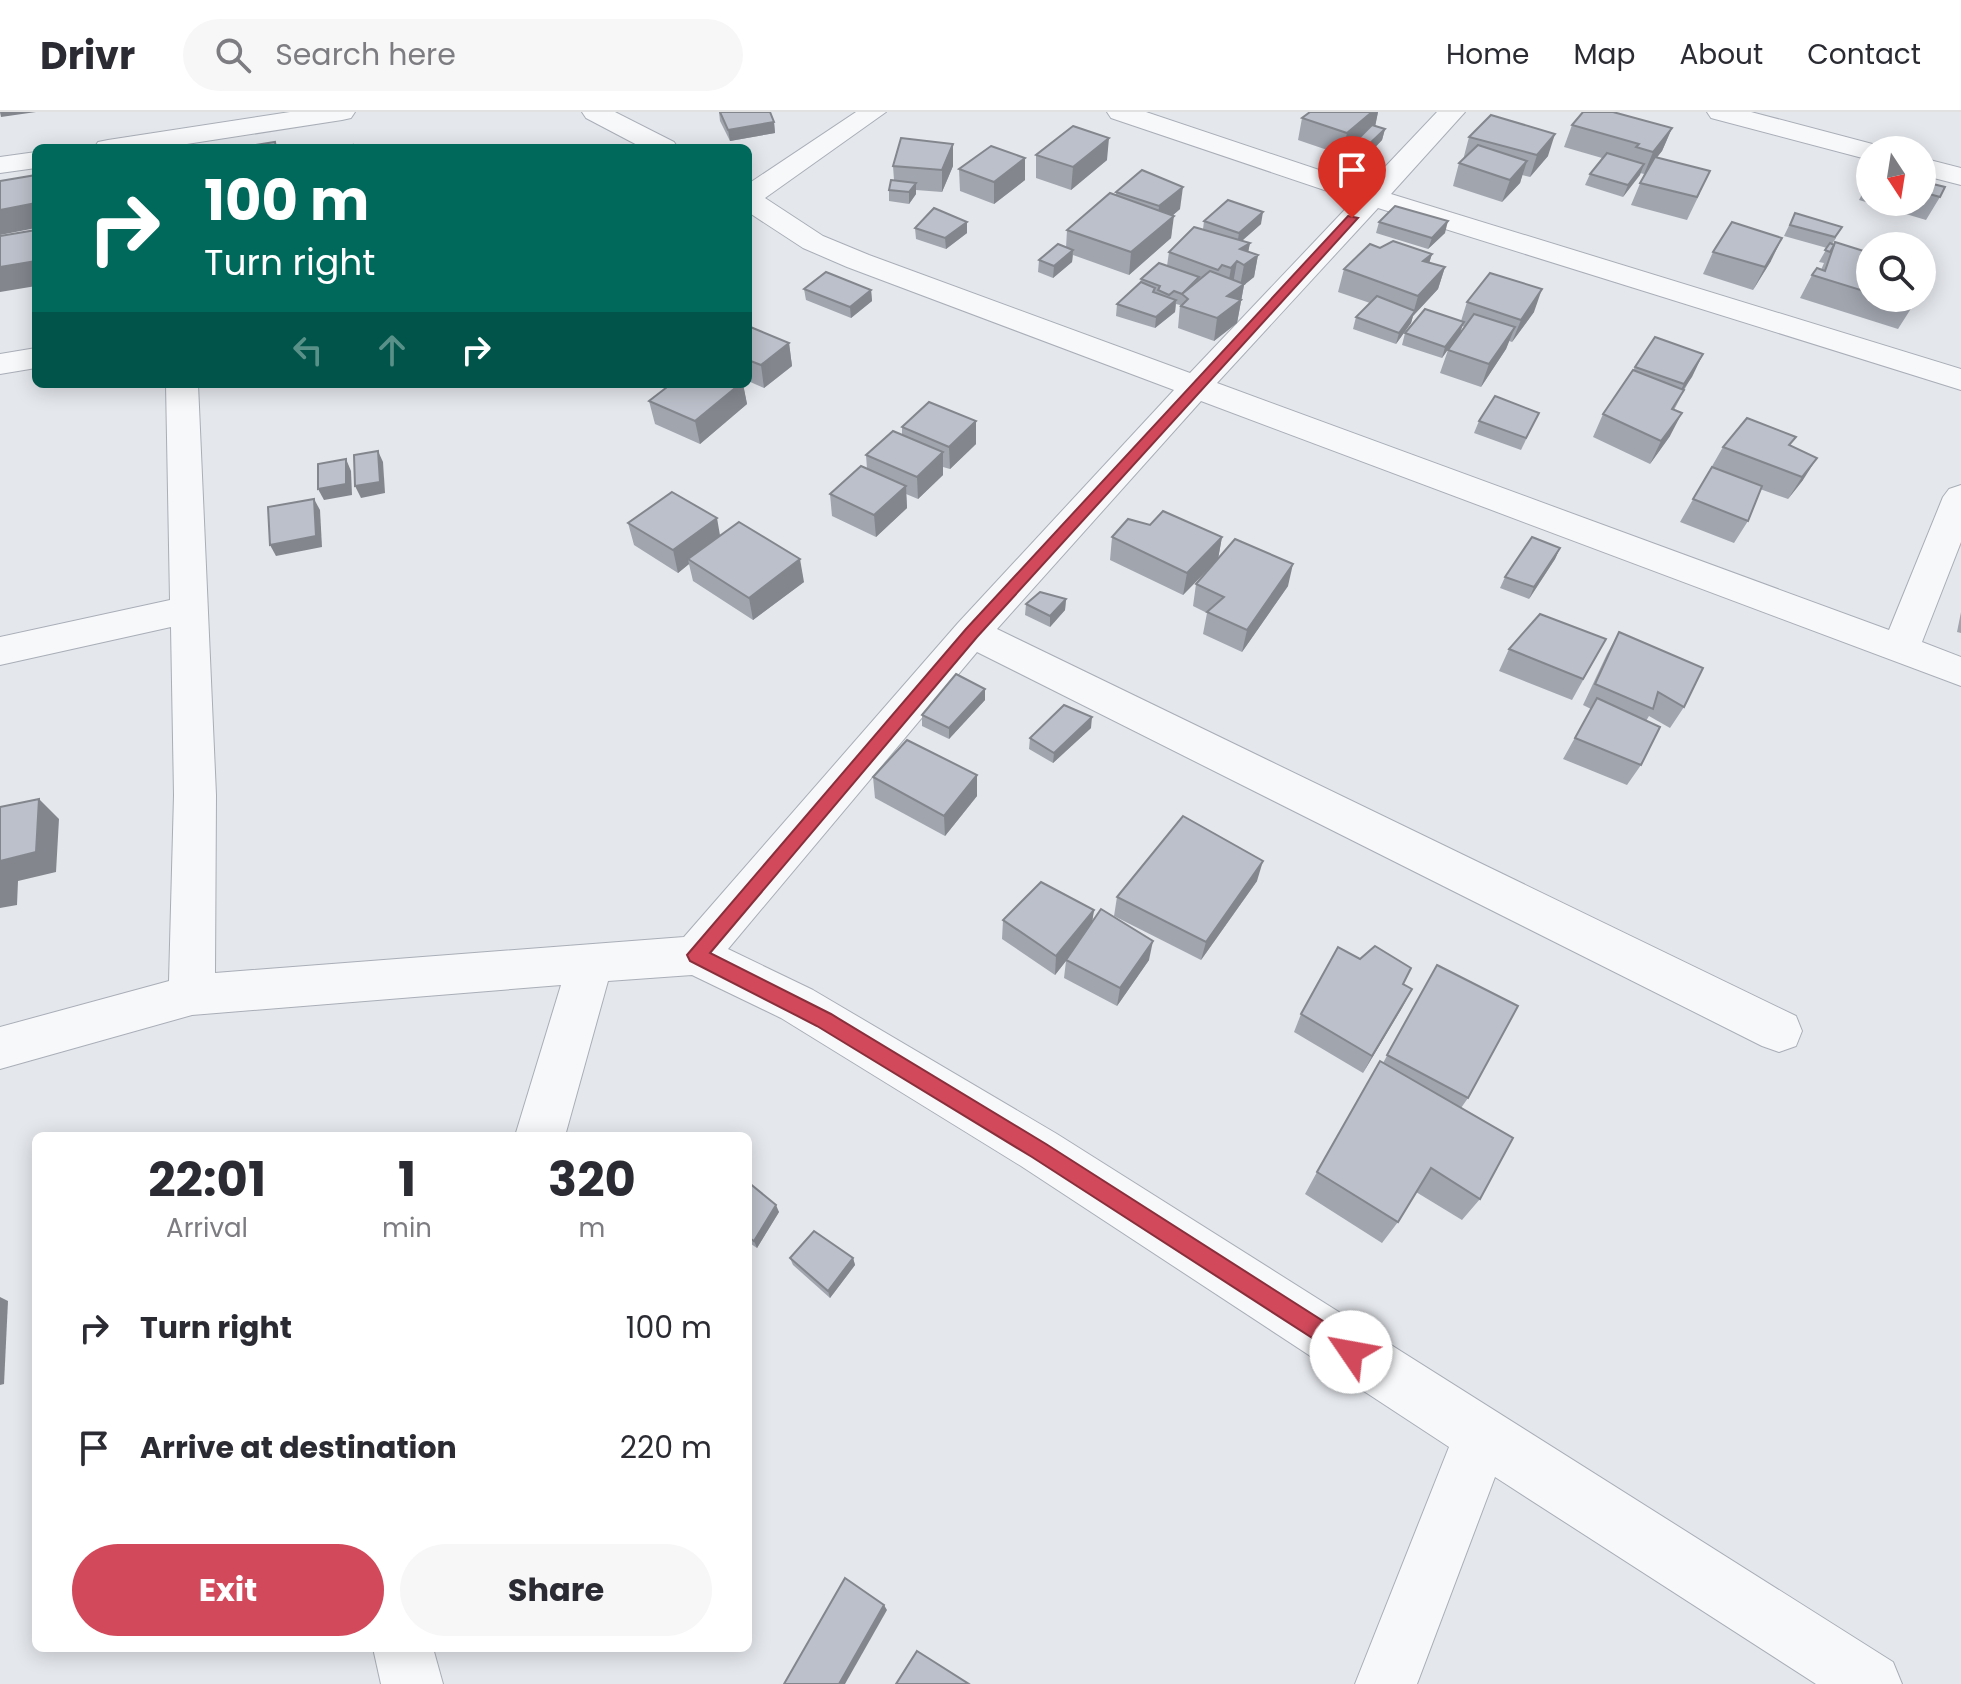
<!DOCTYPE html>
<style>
:root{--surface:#fff;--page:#f7f7f7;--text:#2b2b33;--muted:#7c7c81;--line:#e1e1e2;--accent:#d1495b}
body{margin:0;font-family:Poppins,sans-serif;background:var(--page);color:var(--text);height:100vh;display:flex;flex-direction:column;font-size:30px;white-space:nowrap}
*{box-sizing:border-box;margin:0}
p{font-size:26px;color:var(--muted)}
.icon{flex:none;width:44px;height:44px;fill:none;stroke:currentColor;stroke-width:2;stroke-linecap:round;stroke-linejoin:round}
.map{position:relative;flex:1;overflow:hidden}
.sheet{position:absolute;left:32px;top:1020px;width:720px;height:520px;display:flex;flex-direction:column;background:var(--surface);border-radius:12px;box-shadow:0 4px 20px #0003}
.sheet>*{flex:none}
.guide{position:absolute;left:32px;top:32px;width:720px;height:244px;border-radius:12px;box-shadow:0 4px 20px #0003;background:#00695c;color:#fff;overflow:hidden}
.needle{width:52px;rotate:168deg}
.fabs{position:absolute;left:1856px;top:24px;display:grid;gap:16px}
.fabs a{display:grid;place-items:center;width:80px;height:80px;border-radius:50%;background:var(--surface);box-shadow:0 4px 20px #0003;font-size:40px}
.pin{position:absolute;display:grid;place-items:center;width:68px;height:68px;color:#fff;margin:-82px -34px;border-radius:50% 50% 50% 0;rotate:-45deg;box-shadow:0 0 8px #0007}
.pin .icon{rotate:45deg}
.me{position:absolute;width:88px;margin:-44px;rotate:303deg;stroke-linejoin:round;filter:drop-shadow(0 0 6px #0008)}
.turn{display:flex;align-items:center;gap:28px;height:168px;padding:0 40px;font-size:36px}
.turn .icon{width:104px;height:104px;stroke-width:2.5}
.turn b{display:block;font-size:56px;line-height:68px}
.lanes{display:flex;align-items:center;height:76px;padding:0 40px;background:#0003;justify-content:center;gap:40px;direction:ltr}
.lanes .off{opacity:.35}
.eta{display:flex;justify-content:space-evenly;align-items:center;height:136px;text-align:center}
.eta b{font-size:48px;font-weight:700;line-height:56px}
.primary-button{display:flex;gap:16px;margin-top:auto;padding:16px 40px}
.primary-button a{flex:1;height:92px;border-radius:48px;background:var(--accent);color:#fff;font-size:32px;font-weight:700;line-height:92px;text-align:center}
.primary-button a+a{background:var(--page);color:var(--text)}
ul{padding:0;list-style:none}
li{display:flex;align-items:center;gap:24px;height:120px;padding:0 40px}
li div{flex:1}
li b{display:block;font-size:30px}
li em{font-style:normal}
header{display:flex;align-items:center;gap:48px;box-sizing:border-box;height:112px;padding:0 40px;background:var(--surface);border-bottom:2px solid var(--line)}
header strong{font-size:38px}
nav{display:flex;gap:44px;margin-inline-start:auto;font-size:28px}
.search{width:560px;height:72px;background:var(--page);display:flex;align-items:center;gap:20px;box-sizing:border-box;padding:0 28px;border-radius:44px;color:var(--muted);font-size:30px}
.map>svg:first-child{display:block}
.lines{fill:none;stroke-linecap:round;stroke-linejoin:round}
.street-casing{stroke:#a9aeb7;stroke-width:2}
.street{fill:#f7f8fa;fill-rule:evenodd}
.wall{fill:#a1a5ae}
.shaded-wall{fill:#83868d}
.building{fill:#bbc0ca;stroke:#83868d;stroke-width:2}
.route{fill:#d1495b;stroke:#882f3b;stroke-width:2}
</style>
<header>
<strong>Drivr</strong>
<div class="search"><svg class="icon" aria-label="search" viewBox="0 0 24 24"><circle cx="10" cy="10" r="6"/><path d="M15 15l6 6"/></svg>Search here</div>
<nav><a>Home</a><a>Map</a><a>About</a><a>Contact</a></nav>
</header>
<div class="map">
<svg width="1961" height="1572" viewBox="0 0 1961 1572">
<rect width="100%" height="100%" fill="#e4e7ec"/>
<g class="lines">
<defs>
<g id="street">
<path d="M290 0H355L351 6 342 8 161 36H94L98 30 108 28Z"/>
<path d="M582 0H615L674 30 678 36H643L586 6Z"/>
<path d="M856 0H886L765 86 823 124 869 143 1190 261 1354 88 1111 6 1107 0H1146L1367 74 1437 0H1465L1391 82 1961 257V278L1378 96 1217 271 1889 518 1943 385 1949 377 1961 373V430L1922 530 1961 545V574L1201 289 997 517 1796 904 1802 919 1796 934 1779 940 1762 934 977 540 728 837 813 878 1057 1022 1893 1550 1902 1572H1816L1495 1365 1417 1572H1355L1449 1335 1021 1054 781 906 692 863 608 869 565 1024H515L561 873 192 903 0 957V915L169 869 174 683 171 515 0 553V525L170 488 166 272H198L216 683 215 861 684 825 958 511 1174 278 847 155 803 136 748 100V72Z"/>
<path d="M1707 0H1751L1880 34 1882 38H1870V48L1711 6Z"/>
<path d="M36 40V56L0 61V45Z"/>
<path d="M1922 46 1961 56V73L1922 63Z"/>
<path d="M36 236V256L0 262V242Z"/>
<path d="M373 1536H433L443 1572H381Z"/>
</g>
</defs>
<use href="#street" class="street-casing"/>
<use href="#street" class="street"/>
</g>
<g class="wall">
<path d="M719 0 774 10 775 21 730 29 720 9Z"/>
<path d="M1310 0H1378L1375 14 1385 17 1382 28 1364 47 1351 42 1353 34 1342 43 1298 28 1302 6Z"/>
<path d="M1572 13 1672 16 1662 39 1657 45 1700 81 1687 108 1631 93 1644 62 1640 61 1623 85 1585 73 1590 62 1602 46 1564 35Z"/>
<path d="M1469 25 1548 44 1530 65 1522 63 1520 71 1502 90 1453 74 1459 51 1463 48Z"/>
<path d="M953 32V54L942 80 916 78V82L909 92 889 89V78L894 68 893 54Z"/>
<path d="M1036 43 1107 48 1071 78 1036 66Z"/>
<path d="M1922 54 1925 70 1940 85 1926 108 1859 88 1870 68V90H1922Z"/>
<path d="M959 57 1025 68 994 92 960 79Z"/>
<path d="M1116 80 1180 97 1173 103 1171 126 1129 163 1073 143 1072 150 1053 166 1038 160 1039 148 1066 136 1067 118 1116 83Z"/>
<path d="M1795 101 1836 126 1832 132 1870 141V186H1916L1912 195 1898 217 1800 186 1812 163 1821 158 1824 151 1819 150 1827 136 1784 124Z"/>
<path d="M1204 109 1261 112 1242 129 1250 131 1248 139 1258 143 1254 165 1244 173 1237 211 1214 229 1178 216 1180 193 1176 192 1175 200 1155 216 1116 204 1117 192 1140 171 1141 167 1167 154 1169 140 1203 117Z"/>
<path d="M967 110V121L946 137 916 127 915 116Z"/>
<path d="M1379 110 1445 121 1428 137 1376 121Z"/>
<path d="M1380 136 1432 142 1429 151 1445 155 1438 177 1413 204 1411 211 1396 232 1353 217 1356 205 1370 191 1338 180 1344 157Z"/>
<path d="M1713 140 1771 149 1753 178 1703 162Z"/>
<path d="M804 177 871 178 872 189 851 206 806 188Z"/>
<path d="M1467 190 1534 200 1512 230 1509 229 1506 237 1481 275 1440 261 1448 238 1465 215 1462 214 1442 246 1402 233 1405 221 1461 209Z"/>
<path d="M748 214 789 231 792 254 764 276 748 269Z"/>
<path d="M1703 242 1674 298 1670 324 1650 352 1593 325 1603 302 1635 255Z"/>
<path d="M671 272H743L747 292 700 332 655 312 649 289Z"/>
<path d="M1539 301 1521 338 1474 321 1479 309Z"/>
<path d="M976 309V332L950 357 943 355V363L918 387 906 382 907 396 876 425 832 404 830 382 867 357 866 343 902 323V315Z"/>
<path d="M1791 334 1803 368 1788 387 1760 377 1748 409 1734 431 1680 410 1723 335Z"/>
<path d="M628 411 720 424 804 470 753 508 693 469 689 452 678 461 634 433Z"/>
<path d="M1150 413 1222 425 1218 447 1288 474 1242 540 1203 522 1207 501 1193 494 1196 472 1217 448 1183 483 1110 448 1112 425Z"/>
<path d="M1560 436 1555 447 1529 487 1500 476 1505 465Z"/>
<path d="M1066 487 1065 498 1050 515 1025 503 1026 492Z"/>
<path d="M1961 500V521L1957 520Z"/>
<path d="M1619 520 1684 595 1670 616 1649 604 1646 609 1641 653 1627 673 1563 647 1591 597 1583 593 1607 542Z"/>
<path d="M1606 527 1572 588 1499 559 1509 537Z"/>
<path d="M985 577V588L949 627 922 614V603Z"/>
<path d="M1091 616 1053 651 1029 637 1030 626Z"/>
<path d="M873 665 977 684 945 724 875 686Z"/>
<path d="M1257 769 1201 848 1114 804 1117 785Z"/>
<path d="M1094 798 1092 810 1149 848 1117 894 1064 866 1066 849 1055 863 1002 827 1003 808Z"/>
<path d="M1437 853 1468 986 1461 996 1480 1087 1462 1108 1416 1080 1398 1110 1382 1131 1305 1082 1317 1060 1383 951Z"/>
<path d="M1403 872 1412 877 1363 961 1294 920 1301 902Z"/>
<path d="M748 1070 779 1100 757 1136 748 1130Z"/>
<path d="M790 1146H853L855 1153 830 1186 793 1153Z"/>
</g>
<g class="shaded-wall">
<path d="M0 0H36L1 5Z"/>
<path d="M1372 0H1378L1375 15 1354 31 1353 34 1342 43 1347 21Z"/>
<path d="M774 10 775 21 730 29 728 18Z"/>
<path d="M1672 16 1662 39 1644 62 1653 40Z"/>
<path d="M1385 17 1382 28 1364 47 1366 35Z"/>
<path d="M1555 22 1548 44 1530 65 1537 43Z"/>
<path d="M1109 26 1107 48 1071 78 1073 55Z"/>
<path d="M953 32V54L942 80V58Z"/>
<path d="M1025 46V68L994 92V70Z"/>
<path d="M1527 49 1520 71 1502 90 1510 68Z"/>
<path d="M1644 52 1640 63 1623 85 1628 73Z"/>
<path d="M916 71V82L909 92V80Z"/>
<path d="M1183 75 1180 97 1157 117 1159 94Z"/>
<path d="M36 91V116L0 123V98Z"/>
<path d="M1263 100 1261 112 1237 133 1239 121Z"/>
<path d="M1174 104 1171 126 1129 163 1131 140Z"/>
<path d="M1448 109 1445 121 1428 137 1432 126Z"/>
<path d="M967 110V121L946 137 945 126Z"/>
<path d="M1782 126 1771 149 1753 178 1765 155Z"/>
<path d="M1250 131 1246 151 1258 143 1254 165 1244 173 1237 211 1214 229 1217 206 1227 184 1240 174 1244 153 1240 137Z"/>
<path d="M1073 138 1072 150 1053 166 1054 154Z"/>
<path d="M1432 142 1425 164 1423 149Z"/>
<path d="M36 149V174L0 180V155Z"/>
<path d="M1237 149 1233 172 1227 179 1231 156Z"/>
<path d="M1445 155 1438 177 1413 204 1411 211 1396 232 1399 221 1413 202 1418 184Z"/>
<path d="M1542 177 1534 200 1512 230 1521 208Z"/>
<path d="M871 178 872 189 851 206 850 195Z"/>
<path d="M1176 188 1175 200 1155 216 1156 205Z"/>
<path d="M1464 210 1460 221 1442 246 1445 235Z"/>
<path d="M1515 215 1506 237 1481 275 1489 252Z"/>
<path d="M789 231 792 254 764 276 761 253Z"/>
<path d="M1703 242 1692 265 1672 294 1684 272Z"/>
<path d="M740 272H743L747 292 700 332 695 309Z"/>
<path d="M1682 301 1670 324 1650 352 1661 329Z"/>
<path d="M976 309V332L950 357 949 335Z"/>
<path d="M378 339 383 350 385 381 361 386 355 374Z"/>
<path d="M943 340V363L918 387 917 365Z"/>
<path d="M1817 346 1803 368 1788 387 1802 365Z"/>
<path d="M346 347 351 359 352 383 324 388 318 377Z"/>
<path d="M906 374 907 396 876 425 874 403Z"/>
<path d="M314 387 320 398 322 435 276 444 270 433Z"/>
<path d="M717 406 721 429 688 447 689 452 678 461 673 438Z"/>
<path d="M1222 425 1218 447 1183 483 1187 461Z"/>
<path d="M1560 436 1555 447 1529 487 1534 475Z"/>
<path d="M800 447 804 470 753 508 749 486Z"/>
<path d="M1293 452 1288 474 1242 540 1247 518Z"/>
<path d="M1066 487 1065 498 1050 515V504Z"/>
<path d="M985 577V588L949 627V616Z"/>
<path d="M1092 605 1091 616 1053 651 1054 641Z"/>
<path d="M977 663V684L945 724 944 704Z"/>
<path d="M39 687 59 707 56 760 18 769 17 793 0 796V749Z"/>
<path d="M1263 749 1257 769 1201 848 1206 830Z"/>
<path d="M1094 798 1091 817 1055 863 1056 844Z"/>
<path d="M1153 829 1149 848 1117 894 1120 876Z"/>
<path d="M1412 877 1402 896 1363 961 1372 944Z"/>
<path d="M776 1093 779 1100 757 1136 754 1129Z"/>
<path d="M853 1146 855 1153 830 1186 828 1179Z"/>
<path d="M0 1185 8 1189 4 1272 0 1273Z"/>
<path d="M884 1493 887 1498 845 1572H839Z"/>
</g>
<g class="building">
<path d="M720 0H770L774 10 728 18Z"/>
<path d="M1310 0H1372L1347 21 1302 6Z"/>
<path d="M1583 0H1613L1672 16 1653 40 1636 35 1639 32 1572 13Z"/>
<path d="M1491 3 1555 22 1537 43 1469 25Z"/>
<path d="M1372 13 1385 17 1366 35 1354 31Z"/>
<path d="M1073 14 1109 26 1073 55 1036 43Z"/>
<path d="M901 26 953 32 942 58 893 54Z"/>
<path d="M275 30 276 36H236Z"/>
<path d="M353 33V36H333Z"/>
<path d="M1478 33 1527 49 1510 68 1459 51Z"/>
<path d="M991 34 1025 46 994 70 959 57Z"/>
<path d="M1607 41 1644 52 1628 73 1590 62Z"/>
<path d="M1655 45 1710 59 1697 85 1640 71Z"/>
<path d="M1922 54 1932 57 1925 70 1945 75 1940 85 1922 80Z"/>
<path d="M1142 58 1183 75 1159 94 1116 80Z"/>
<path d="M36 63V91L0 98V69Z"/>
<path d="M891 68 916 71 909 80 889 78Z"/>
<path d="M1110 81 1174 104 1131 140 1067 118Z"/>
<path d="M1228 88 1263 100 1239 121 1204 109Z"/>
<path d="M1395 94 1448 109 1432 126 1379 110Z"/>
<path d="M934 96 967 110 945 126 915 116Z"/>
<path d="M1795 101 1842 115 1835 125 1790 113Z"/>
<path d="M1732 110 1782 126 1765 155 1713 140Z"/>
<path d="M1194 115 1250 131 1240 137 1258 143 1244 153 1237 149 1231 156 1222 153 1218 158 1169 140Z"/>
<path d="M36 118V149L0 155V124Z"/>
<path d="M1393 129 1432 142 1423 149 1445 155 1418 184 1344 157 1370 132 1380 136Z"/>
<path d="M1835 130 1870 141V181L1812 163 1817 156 1825 159Z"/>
<path d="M1830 131 1834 133 1830 140 1825 138Z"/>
<path d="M1058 132 1073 138 1054 154 1039 148Z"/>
<path d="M1159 151 1199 165 1182 182 1174 179 1169 183 1158 178 1160 174 1141 167Z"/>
<path d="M1210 159 1244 172 1227 184 1241 188 1217 206 1181 194 1188 187 1182 182Z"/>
<path d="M826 160 871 178 850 195 804 177Z"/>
<path d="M1490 161 1542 177 1521 208 1467 190Z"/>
<path d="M1141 170 1155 176 1153 180 1176 188 1156 205 1117 192Z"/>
<path d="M1377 184 1415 199 1399 221 1356 205Z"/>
<path d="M1885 186H1916L1912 195Z"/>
<path d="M1425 197 1464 210 1445 235 1405 221Z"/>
<path d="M1474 202 1515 215 1489 252 1448 238Z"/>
<path d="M748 214 789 231 761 253 748 248Z"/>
<path d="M1655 225 1703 242 1684 272 1635 255Z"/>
<path d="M1633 258 1684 278 1672 297 1682 301 1661 329 1603 302Z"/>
<path d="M671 272H740L695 309 649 289Z"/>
<path d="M1495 284 1539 301 1526 326 1479 309Z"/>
<path d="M929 290 976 309 949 335 902 315Z"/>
<path d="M1747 306 1796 325 1789 333 1817 346 1802 365 1723 335Z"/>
<path d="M893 319 943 340 917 365 866 343Z"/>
<path d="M378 339 380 370 355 374 354 343Z"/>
<path d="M346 347V372L318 377V352Z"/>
<path d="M861 354 906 374 874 403 830 382Z"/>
<path d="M1712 355 1762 374 1748 409 1693 387Z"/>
<path d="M672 380 717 406 673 438 628 411Z"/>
<path d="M314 387 316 424 270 433 268 395Z"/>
<path d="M1163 399 1222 425 1187 461 1112 425 1128 407 1150 413Z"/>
<path d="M739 410 800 447 749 486 688 447Z"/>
<path d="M1532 425 1560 436 1534 475 1505 465Z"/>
<path d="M1235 427 1293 452 1247 518 1207 500 1224 485 1196 472Z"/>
<path d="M1040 480 1066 487 1050 504 1026 492Z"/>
<path d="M1540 502 1606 527 1583 567 1509 537Z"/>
<path d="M1619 520 1703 556 1684 595 1658 580 1653 597 1595 572Z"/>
<path d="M956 562 985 577 949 616 922 603Z"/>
<path d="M1597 586 1660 615 1641 653 1575 626Z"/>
<path d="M1064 593 1092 605 1054 641 1030 626Z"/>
<path d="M907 628 977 663 944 704 873 665Z"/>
<path d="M39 687 36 740 0 749V695Z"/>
<path d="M1183 704 1263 749 1206 830 1117 785Z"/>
<path d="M1041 770 1094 798 1056 844 1003 808Z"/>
<path d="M1101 797 1153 829 1120 876 1066 848Z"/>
<path d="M1375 834 1411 856 1403 872 1412 877 1372 944 1301 902 1338 835 1360 847Z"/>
<path d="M1437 853 1518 894 1468 986 1387 943Z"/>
<path d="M1380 949 1513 1026 1480 1087 1431 1056 1398 1110 1317 1060Z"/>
<path d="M748 1070 776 1093 754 1129 748 1125Z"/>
<path d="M814 1119 853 1146 828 1179 790 1146Z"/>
<path d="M845 1466 884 1493 839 1572H784Z"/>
<path d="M917 1539 969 1572H896Z"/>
</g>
<path class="route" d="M1348 104 1358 106 977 525 710 841 831 902 1046 1032 1359 1232 1363 1240 1359 1248 1351 1251 1032 1045 817 914 690 849 687 843 966 517Z"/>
</svg>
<div class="fabs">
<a><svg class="needle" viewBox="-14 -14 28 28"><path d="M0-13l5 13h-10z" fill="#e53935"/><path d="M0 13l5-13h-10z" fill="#7c7c81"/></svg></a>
<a><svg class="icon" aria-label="search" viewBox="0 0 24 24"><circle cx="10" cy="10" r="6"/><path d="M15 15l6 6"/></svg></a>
</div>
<div class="pin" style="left:1352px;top:106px;background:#d93025"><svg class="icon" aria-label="arrive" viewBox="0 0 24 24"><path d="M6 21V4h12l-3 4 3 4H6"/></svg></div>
<svg class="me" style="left:1351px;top:1240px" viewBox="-20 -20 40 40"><circle r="19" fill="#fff"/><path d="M0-13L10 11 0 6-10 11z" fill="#d1495b"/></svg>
<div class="guide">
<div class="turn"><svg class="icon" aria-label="right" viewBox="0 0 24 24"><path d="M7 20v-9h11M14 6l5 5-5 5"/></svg><div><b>100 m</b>Turn right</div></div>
<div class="lanes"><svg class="icon off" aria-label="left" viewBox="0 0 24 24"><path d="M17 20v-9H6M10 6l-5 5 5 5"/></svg><svg class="icon off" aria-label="ahead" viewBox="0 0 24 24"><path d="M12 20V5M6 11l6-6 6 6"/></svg><svg class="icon" aria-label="right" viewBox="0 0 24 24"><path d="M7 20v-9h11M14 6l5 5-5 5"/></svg></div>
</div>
<section class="sheet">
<div class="eta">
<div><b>22:01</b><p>Arrival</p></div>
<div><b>1</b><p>min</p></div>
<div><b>320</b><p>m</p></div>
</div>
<ul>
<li><svg class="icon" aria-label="right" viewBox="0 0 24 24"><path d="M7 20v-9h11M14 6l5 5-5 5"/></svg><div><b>Turn right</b></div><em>100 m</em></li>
<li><svg class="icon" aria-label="arrive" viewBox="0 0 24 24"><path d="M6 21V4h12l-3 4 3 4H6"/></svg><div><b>Arrive at destination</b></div><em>220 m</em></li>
</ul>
<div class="primary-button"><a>Exit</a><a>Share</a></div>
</section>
</div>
